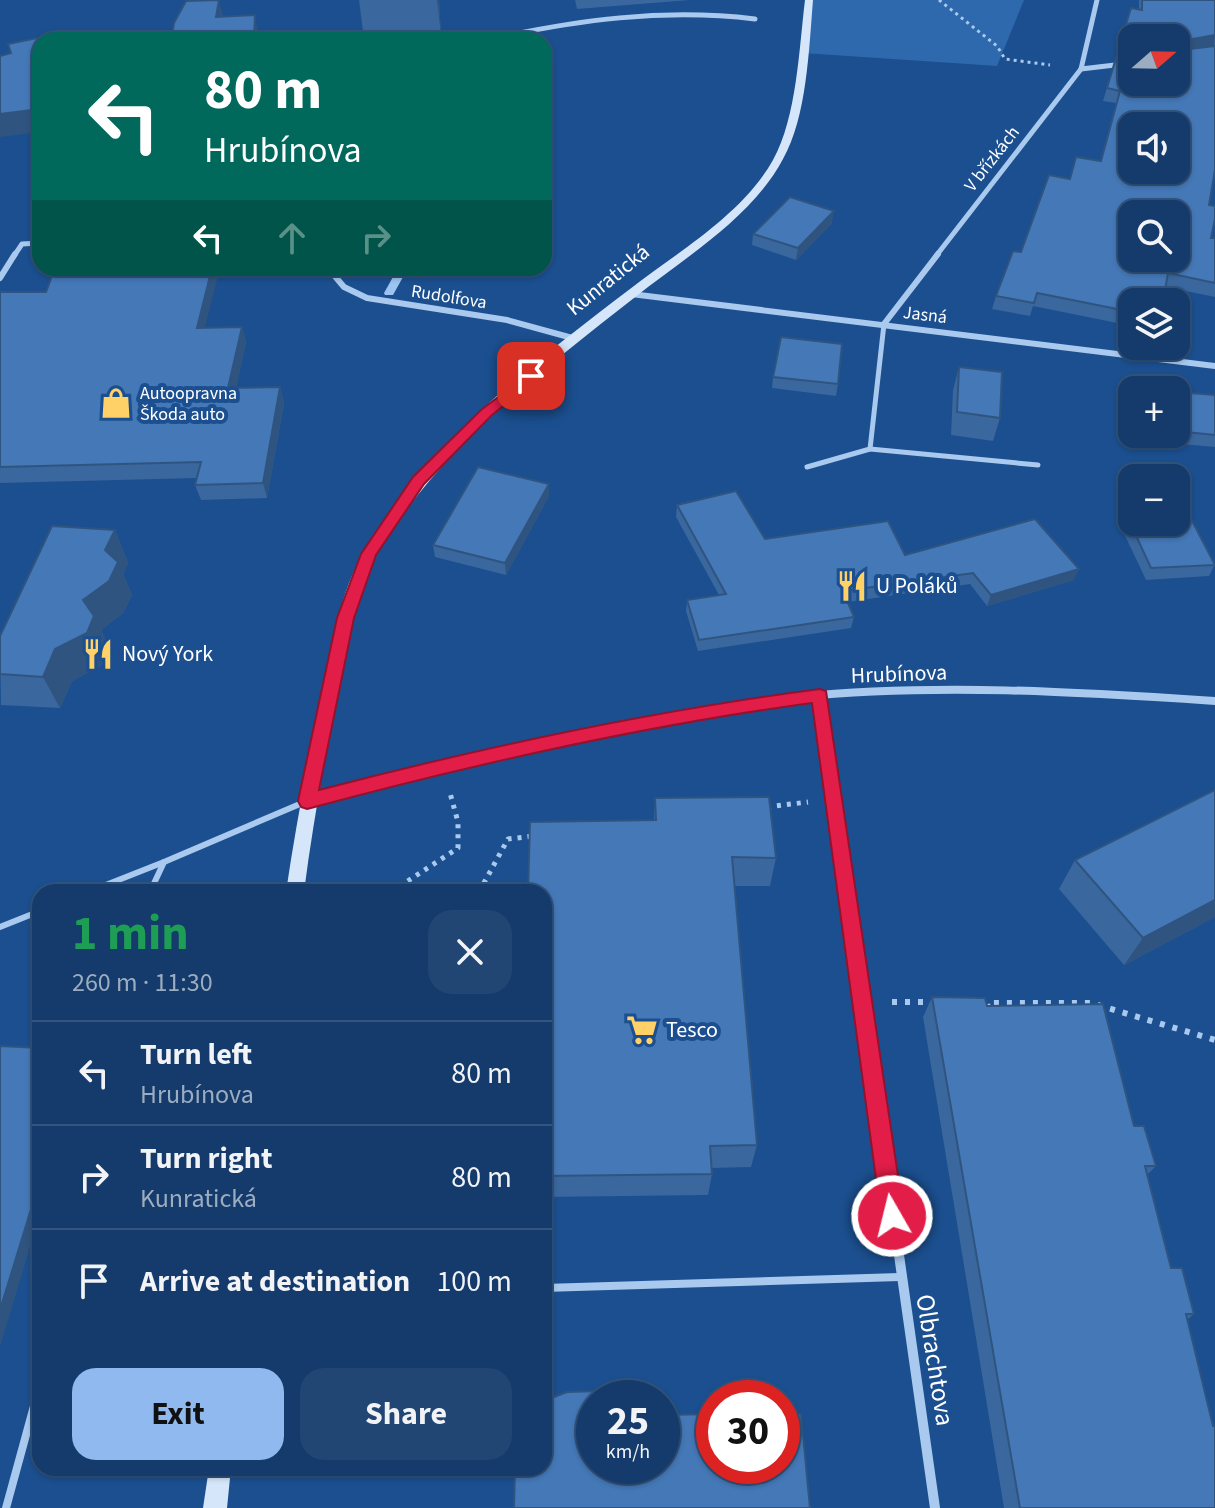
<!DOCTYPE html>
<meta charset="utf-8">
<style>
:root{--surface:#143b6b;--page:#214673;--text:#f1f3f6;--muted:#9dadc1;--line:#33557e;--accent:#90b9f0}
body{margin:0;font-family:"Source Sans 3",sans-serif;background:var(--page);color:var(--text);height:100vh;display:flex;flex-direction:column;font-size:30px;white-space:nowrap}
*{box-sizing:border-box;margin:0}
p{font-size:26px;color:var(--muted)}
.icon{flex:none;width:44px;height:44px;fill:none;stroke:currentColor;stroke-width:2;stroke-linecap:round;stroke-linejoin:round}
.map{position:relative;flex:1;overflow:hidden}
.sheet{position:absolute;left:32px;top:884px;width:520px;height:592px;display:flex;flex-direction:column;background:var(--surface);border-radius:24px;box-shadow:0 2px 6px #0004,0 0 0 2px var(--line)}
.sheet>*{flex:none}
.banner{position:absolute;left:32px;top:32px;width:520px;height:244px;border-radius:24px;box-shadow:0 2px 6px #0004,0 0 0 2px var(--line);background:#00695c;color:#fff;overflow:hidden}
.needle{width:52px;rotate:70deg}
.tools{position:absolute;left:1118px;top:24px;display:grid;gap:16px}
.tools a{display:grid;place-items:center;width:72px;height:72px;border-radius:16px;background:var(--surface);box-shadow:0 2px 6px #0004,0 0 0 2px var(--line);font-size:40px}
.speed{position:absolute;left:576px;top:1380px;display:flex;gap:16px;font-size:40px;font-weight:700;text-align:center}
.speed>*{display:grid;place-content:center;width:104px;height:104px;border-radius:50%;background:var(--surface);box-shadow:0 2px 6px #0004,0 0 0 2px var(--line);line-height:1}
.speed small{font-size:20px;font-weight:400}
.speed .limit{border:12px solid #d22;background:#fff;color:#111}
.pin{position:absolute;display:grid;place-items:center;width:68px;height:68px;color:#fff;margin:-34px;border-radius:16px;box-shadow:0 4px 12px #0006}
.me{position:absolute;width:88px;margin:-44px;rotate:352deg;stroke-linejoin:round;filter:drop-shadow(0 0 6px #0008)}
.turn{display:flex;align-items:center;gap:28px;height:168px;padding:0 40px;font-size:36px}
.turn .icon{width:104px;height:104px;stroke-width:2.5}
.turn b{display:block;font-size:56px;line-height:68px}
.lanes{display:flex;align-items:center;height:76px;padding:0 40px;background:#0003;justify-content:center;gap:40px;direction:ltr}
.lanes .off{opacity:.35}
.round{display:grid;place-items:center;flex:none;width:84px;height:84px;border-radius:24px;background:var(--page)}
.headline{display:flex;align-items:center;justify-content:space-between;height:136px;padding:0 40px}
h1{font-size:48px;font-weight:700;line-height:60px;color:#1e9e55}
.cta{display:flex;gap:16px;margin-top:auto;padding:16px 40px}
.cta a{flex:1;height:92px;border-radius:24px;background:var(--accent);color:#111;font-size:32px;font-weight:700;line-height:92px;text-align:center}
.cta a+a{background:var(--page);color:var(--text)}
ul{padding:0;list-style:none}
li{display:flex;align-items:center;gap:24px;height:104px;padding:0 40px;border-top:2px solid var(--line)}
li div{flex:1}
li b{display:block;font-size:30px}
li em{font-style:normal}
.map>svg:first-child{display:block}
.green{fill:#2e69ad}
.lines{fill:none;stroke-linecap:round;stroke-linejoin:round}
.stream{fill:#9cc4f0;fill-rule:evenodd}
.path-far2{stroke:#a9c9ee;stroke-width:3;stroke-dasharray:3 4;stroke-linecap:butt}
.path-far1{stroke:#a9c9ee;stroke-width:5;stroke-dasharray:4 6;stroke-linecap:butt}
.path{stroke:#a9c9ee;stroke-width:6;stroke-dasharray:5 8;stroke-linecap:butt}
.lane-far2{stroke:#a9c9ee;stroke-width:5}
.lane-far1{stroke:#a9c9ee;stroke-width:6}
.lane{stroke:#a9c9ee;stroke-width:8}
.street-far3{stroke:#a9c9ee;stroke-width:5}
.street-far2{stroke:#a9c9ee;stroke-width:6}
.street-far1{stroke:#a9c9ee;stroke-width:8}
.street{stroke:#a9c9ee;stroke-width:10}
.secondary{fill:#d6e6fa;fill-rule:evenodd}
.wall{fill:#3a679d;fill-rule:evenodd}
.shaded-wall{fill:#305480}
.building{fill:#4478b7;stroke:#305480;stroke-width:2;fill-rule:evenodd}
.route{fill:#e11d48;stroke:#92132f;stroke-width:2}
.labels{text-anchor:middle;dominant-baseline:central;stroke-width:8;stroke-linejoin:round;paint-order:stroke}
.far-street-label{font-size:18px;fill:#fff;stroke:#1b4f8f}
.far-poi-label{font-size:18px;fill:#fff;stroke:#1b4f8f;text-anchor:start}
.street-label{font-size:22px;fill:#fff;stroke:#1b4f8f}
.poi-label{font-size:22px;fill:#fff;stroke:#1b4f8f;text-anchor:start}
.near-street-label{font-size:26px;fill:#fff;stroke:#1b4f8f}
</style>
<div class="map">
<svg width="1215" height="1508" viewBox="0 0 1215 1508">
<rect width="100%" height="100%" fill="#1b4f8f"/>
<path class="green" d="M809 0H1024L997 66 803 53Z"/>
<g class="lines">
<path class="stream" d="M398 268H408L393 295H385L384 293Z"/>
<path class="path-far2" d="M939 0 997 46 1005 59 1050 65"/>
<g class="path-far1">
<path d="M767 807 808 802"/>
<path d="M391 892 458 848V822L450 793"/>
<path d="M479 892 508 839 534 836"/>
</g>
<g class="path">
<path d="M892 1002H934"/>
<path d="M988 1009 987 1003H1091L1215 1040"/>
</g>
<g class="lane-far2">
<path d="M870 449 1038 465"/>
<path d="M807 467 870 449 884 324"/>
</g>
<g class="lane-far1">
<path d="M88 892 164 862"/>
<path d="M150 892 164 862 307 801"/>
<path d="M0 927 40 911"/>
</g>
<g class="lane">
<path d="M544 1288 900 1277"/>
<path d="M6 1508 40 1384"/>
</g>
<g class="street-far3">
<path d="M486 40C576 20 663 8 755 19"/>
<path d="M1081 69 1132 63"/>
<path d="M14 256 22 244 40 243"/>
<path d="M936 256 1081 69 1097 0"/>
</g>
<g class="street-far2">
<path d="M328 268 344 287 367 298 507 320 576 339"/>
<path d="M0 278 15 254"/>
<path d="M631 294 1215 366"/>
<path d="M884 324 938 254"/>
</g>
<g class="street-far1">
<path d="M820 695 862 990"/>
<path d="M308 801C469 759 633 715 798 697 936 683 1077 692 1215 701"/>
</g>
<path class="street" d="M861 988 935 1508"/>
<g class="secondary">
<path d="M805 0H813C809 48 807 117 783 159 751 219 685 257 634 298 539 372 442 448 378 551 354 590 348 640 339 684 326 753 313 822 304 892H286C296 824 309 757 323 689 332 643 340 593 364 551 427 443 533 363 630 289 679 251 742 215 773 160 797 117 799 48 805 0Z"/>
<path d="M209 1468H231L227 1508H203Z"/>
</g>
</g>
<g class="wall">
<path d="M359 0H439L441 35 364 39Z"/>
<path d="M575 0H690L577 9Z"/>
<path d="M1139 0H1215V170L1209 205 1211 238H1215V297L1166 287 1132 302V326L1033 306 1030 316 992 309 996 296 1021 252 1070 179 1101 161 1116 103 1103 101 1131 8 1139 9ZM1132 38 1176 82H1132Z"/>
<path d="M832 223 796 260 752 245 753 234Z"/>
<path d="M0 292H46L205 327H242L246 342 236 388 280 387 284 403 267 498 201 500 195 485 197 478 0 483Z"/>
<path d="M959 367 1000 418 993 441 951 435 953 390Z"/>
<path d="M773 377 838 384 836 396 772 388Z"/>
<path d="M1124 388 1132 390V434H1176V392L1215 395V447L1124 439 1119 400Z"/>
<path d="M549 496 506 575 435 557 433 545Z"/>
<path d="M677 505 765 539 905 555 1074 580 987 606 970 584 848 602 854 617 851 628 698 651 686 611 687 600 719 595 676 517Z"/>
<path d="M1126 514 1215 564 1209 576 1146 580 1120 525Z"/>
<path d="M115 530 128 563 123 574 132 595 123 613 101 630 109 648 102 665 72 681 60 708 1 705 0 636Z"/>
<path d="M655 798 776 858 770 886H734L757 1145 751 1167 711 1168 712 1174 708 1195 544 1197V892L654 820Z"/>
<path d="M1075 860 1215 917 1124 965 1059 889Z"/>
<path d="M932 997 1134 1126 1156 1166 1147 1175 1171 1268 1194 1314 1188 1319 1215 1508H1004L923 1017Z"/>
</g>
<g class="shaded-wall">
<path d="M219 0 224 20 216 17Z"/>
<path d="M437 0H439L441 35Z"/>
<path d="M255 15 259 37V40H254Z"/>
<path d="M1215 35 1214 47 1176 53V42Z"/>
<path d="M40 109V132L0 137V114Z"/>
<path d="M834 211 832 223 796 260 798 248Z"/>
<path d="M212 268H220L201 343 197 328Z"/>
<path d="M242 327 246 342 233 404 228 388Z"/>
<path d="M280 387 284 403 267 498 263 483Z"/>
<path d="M549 484V496L506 575 505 563Z"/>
<path d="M115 530 128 563 123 574 132 595 123 613 101 630 109 648 102 665 72 681 60 708 43 677 55 649 83 600Z"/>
<path d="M1079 569 1074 580 987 606 991 595Z"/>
<path d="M1215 900V917L1124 965 1143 938Z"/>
<path d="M40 1180V1214L0 1347V1310Z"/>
</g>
<g class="building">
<path d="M219 0 216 17 255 15 254 40H171L174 23 186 1Z"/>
<path d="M1142 0H1215V35L1176 42V38H1132V46L1119 47 1131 8 1142 10Z"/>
<path d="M42 37 44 40H40V109L0 114V56L11 53 8 44Z"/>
<path d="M1215 46V170L1209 205 1215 206V219L1211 238H1215V283L1168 273 1163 302H1132V312L1037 293 1034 303 996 296 1013 251 1021 252 1049 175 1070 179 1076 157 1101 161 1120 91 1107 88 1116 58 1132 56V82H1176V48L1181 50ZM1132 126H1176V170H1132ZM1132 214H1176V258H1132Z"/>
<path d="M790 197 834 211 798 248 753 234Z"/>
<path d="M55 268H212L197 328 242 327 228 388 280 387 263 483 195 485 201 462 0 467V292H46Z"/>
<path d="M781 337 842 344 838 384 773 377Z"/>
<path d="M959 367 1002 372 1000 418 957 412Z"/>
<path d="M1124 388 1153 390H1132V427H1128Z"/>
<path d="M1176 392 1215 395V435L1176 431Z"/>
<path d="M478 467 549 484 505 563 433 545Z"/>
<path d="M736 491 765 539 888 521 905 555 1035 519 1079 569 991 595 973 573 843 591 854 617 699 640 687 600 726 594 677 505Z"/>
<path d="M1176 511H1187L1215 565 1151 568 1126 514 1132 513V522H1176Z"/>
<path d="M52 526 115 530 105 550 118 562 109 581 83 600 94 616 87 633 55 649 43 677 0 674V636Z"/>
<path d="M1215 790V900L1143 938 1075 860Z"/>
<path d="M769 797 776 858 732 857 757 1145 710 1146 712 1174 544 1176V892H528L530 822 656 820 655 798Z"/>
<path d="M932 997 985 998 987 1006 1103 1004 1134 1126H1144L1156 1166H1145L1171 1268H1182L1194 1314H1186L1213 1426H1215V1508H1020Z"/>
<path d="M0 1046 40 1048V1180L0 1310Z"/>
<path d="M601 1391 620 1398H594V1466H662V1415L714 1414V1466H782V1414H801L810 1508H514L515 1468H544V1399H549L567 1392Z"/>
</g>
<path class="route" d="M531 372 536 373V379L491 416 424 484 376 555 354 618 319 790C484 747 650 711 820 689L826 691 904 1216 901 1224 892 1227 884 1224 881 1216 812 703C641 726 474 764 307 809L301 807 298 801 337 618 361 554 413 477 481 410Z"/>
<defs>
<symbol id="shop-bare" viewBox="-9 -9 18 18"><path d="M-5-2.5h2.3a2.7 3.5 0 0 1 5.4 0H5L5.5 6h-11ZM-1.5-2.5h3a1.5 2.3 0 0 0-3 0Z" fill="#ffd166" stroke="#1b4f8f" stroke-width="2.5" paint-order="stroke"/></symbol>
<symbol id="restaurant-bare" viewBox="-9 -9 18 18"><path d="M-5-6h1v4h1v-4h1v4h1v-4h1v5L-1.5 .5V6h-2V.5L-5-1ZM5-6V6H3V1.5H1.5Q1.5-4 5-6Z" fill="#ffd166" stroke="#1b4f8f" stroke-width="2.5" paint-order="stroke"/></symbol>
<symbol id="supermarket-bare" viewBox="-9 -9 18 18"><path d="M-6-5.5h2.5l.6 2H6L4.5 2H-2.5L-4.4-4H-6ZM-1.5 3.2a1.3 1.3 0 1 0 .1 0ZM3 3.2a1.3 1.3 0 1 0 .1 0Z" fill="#ffd166" stroke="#1b4f8f" stroke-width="2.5" paint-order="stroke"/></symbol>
</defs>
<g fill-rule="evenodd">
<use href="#shop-bare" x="94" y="381" width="44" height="44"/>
<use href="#restaurant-bare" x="830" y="564" width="44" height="44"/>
<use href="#restaurant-bare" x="76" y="632" width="44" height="44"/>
<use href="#supermarket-bare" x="620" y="1008" width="44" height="44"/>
</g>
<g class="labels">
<g class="far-street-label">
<text transform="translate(992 159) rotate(-52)">V břízkách</text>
<text transform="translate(449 297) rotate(9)">Rudolfova</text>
<text transform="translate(925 315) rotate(7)">Jasná</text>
</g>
<g class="far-poi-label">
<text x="140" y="393">Autoopravna<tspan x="140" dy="21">Škoda auto</tspan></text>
</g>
<g class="street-label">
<text transform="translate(608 280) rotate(-39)">Kunratická</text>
<text transform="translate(899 674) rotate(-2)">Hrubínova</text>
</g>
<g class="poi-label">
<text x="876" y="586">U Poláků</text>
<text x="122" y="654">Nový York</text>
<text x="666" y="1030">Tesco</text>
</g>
<g class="near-street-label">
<text transform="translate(935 1360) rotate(81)">Olbrachtova</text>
</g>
</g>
</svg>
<div class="tools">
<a><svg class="needle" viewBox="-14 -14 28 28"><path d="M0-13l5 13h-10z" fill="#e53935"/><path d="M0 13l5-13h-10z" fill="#9dadc1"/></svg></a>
<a><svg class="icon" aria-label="sound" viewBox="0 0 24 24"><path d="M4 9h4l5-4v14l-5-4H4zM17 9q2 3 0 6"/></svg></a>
<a><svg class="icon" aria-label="search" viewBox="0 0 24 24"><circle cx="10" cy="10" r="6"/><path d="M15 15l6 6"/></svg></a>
<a><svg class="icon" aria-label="layers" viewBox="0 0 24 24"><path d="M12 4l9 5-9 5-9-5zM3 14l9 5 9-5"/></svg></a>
<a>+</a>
<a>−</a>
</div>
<div class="speed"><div>25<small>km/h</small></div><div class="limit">30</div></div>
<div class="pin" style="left:531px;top:376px;background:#d93025"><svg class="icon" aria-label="arrive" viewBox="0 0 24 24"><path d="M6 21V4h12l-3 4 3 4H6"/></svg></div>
<svg class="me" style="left:892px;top:1216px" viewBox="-20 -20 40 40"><circle r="17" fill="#e11d48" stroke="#fff" stroke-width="3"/><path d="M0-11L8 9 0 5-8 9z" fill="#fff"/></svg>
<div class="banner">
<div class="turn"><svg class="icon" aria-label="left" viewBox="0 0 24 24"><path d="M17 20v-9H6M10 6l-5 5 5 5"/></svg><div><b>80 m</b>Hrubínova</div></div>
<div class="lanes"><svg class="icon" aria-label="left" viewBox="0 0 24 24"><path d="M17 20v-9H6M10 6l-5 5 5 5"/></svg><svg class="icon off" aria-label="ahead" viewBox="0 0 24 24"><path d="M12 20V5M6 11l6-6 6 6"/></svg><svg class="icon off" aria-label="right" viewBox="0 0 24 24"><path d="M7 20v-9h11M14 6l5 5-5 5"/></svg></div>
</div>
<section class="sheet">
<div class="headline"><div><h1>1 min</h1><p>260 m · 11:30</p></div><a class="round"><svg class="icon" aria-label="close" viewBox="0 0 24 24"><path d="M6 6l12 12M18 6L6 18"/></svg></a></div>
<ul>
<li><svg class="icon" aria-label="left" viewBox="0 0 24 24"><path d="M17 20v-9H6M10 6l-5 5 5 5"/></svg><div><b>Turn left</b><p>Hrubínova</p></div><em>80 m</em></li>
<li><svg class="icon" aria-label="right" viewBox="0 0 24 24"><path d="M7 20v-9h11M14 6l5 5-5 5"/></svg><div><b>Turn right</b><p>Kunratická</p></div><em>80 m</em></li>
<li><svg class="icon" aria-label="arrive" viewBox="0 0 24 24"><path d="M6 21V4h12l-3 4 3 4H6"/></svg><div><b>Arrive at destination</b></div><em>100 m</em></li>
</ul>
<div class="cta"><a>Exit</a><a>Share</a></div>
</section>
</div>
